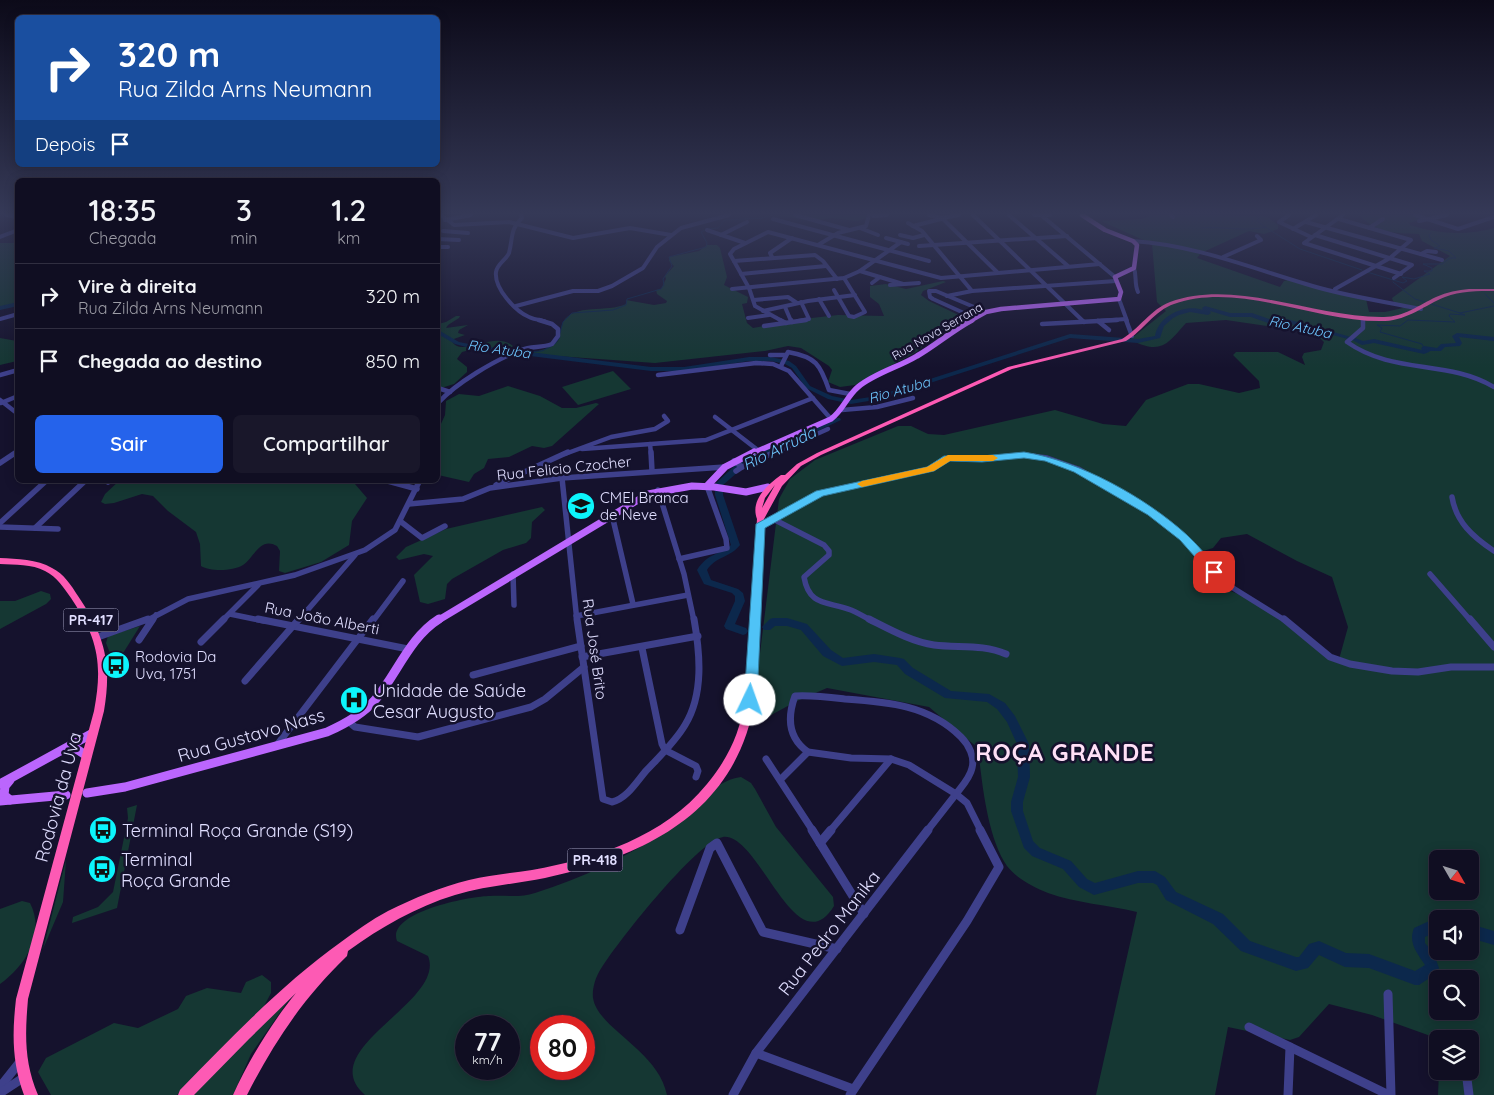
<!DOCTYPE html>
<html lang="pt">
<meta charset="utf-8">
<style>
:root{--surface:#100e22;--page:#19172a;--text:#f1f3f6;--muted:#9c9ca5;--line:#302e40;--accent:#2563eb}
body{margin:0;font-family:Quicksand,sans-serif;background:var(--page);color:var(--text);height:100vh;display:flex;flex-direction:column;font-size:19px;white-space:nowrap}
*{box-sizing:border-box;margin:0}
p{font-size:16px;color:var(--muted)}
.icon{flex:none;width:28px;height:28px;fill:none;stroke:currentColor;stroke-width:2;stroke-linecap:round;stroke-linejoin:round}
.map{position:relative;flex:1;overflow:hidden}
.details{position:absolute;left:15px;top:178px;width:425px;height:305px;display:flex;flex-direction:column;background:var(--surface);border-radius:8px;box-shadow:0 2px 12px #0003,0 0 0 1px var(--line)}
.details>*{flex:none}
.top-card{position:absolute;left:15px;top:15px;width:425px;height:152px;border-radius:8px;box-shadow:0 2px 12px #0003,0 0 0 1px var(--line);background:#1a4fa0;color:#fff;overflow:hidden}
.needle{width:32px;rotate:129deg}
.tools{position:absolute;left:1429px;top:850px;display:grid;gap:10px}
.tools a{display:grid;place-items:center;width:50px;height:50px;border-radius:8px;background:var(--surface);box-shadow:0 2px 12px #0003,0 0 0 1px var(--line);font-size:25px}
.speed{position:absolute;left:455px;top:1015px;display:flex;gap:10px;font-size:25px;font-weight:700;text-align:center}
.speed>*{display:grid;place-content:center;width:65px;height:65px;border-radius:50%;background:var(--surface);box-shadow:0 2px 12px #0003,0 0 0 1px var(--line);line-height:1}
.speed small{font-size:12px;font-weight:400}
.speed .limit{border:8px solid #d22;background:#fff;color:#111}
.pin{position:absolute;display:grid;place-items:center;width:42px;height:42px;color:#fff;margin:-21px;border-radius:10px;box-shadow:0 2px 8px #0006}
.me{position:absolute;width:55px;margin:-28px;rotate:3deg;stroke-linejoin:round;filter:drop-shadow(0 0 4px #0008)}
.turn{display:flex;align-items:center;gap:18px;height:105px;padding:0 20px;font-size:22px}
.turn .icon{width:65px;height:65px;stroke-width:2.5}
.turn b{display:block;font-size:35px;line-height:42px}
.then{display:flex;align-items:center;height:48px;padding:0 20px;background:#0003;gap:10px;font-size:19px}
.eta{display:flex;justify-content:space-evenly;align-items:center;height:85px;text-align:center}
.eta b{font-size:30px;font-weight:600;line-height:35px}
.action{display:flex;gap:10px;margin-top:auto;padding:10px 20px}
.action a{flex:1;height:58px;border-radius:8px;background:var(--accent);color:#fff;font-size:20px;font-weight:600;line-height:58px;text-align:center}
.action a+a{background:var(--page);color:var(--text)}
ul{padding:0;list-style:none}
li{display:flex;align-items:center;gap:15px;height:65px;padding:0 20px;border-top:1px solid var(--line)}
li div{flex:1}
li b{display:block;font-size:19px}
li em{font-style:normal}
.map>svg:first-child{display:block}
.green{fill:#153733;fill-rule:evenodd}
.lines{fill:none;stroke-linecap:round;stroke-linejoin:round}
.stream{stroke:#0c284c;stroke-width:1}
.river{fill:#0c284c;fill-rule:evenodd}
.minor-far4{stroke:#3e408b;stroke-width:4}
.minor-far3{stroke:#3e408b;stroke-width:4.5}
.minor-far2{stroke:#3e408b;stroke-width:5.5}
.minor-far1{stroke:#3e408b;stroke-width:7}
.minor{stroke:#3e408b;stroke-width:9}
.major-far3{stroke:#bb66fd;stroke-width:4.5}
.major-far2{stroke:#bb66fd;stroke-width:5.5}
.major-far1{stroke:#bb66fd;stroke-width:7}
.major{stroke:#bb66fd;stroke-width:9}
.highway{fill:#fd5ab4;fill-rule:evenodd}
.route{fill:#4fc3f7;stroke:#337fa1}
.slow{fill:#f59e0b}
.labels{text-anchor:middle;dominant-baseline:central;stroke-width:5;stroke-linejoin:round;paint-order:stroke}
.far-street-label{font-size:12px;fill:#e0deff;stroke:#15122d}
.far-water-label{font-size:14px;font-style:italic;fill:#6dc5fd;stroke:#15122d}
.shield{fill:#15122d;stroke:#a3a1c0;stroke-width:1}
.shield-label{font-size:14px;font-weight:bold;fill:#e0deff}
.street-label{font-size:15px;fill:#e0deff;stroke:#15122d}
.poi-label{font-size:15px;fill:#e0deff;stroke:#15122d;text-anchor:start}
.water-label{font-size:16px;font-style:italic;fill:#6dc5fd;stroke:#15122d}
.near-poi-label{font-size:18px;fill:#e0deff;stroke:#15122d;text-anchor:start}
.near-street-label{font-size:18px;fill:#e0deff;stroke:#15122d}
.near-district-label{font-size:24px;font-weight:bold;letter-spacing:1px;fill:#ffe0f6;stroke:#15122d}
</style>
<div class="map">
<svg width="1494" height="1095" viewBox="0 0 1494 1095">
<rect width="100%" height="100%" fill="#15122d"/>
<g class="green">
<path d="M775 215H866L867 218 857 221 832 218 813 221Z"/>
<path d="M1151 215 1266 216 1278 225V229L1264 234 1249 231 1201 253 1197 258 1280 287 1284 281 1288 280 1366 299 1369 312H1385L1403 308 1393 301 1392 298 1450 256 1422 241 1419 234C1393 233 1377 233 1359 215H1412L1422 219 1409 223 1410 225C1438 234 1466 236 1494 228V1095H1438L1439 1071H1470V1039H1439L1372 1015 1329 1004 1299 1037 1290 1040 1228 1027 1215 1095H1096L1137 912C1108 905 1076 903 1048 893 1033 887 1016 878 1007 866 987 837 982 782 978 748L929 707 827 688 797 701 760 721H754L752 718 779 499 790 479 815 460 898 426H911L928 434 944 435 1055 410 1103 424 1126 426 1146 400 1188 384H1199L1239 393 1260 388 1259 381 1233 355 1236 352H1278L1305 365 1302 357 1304 353 1321 350 1324 342 1319 337 1308 332 1226 320 1186 323C1168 343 1162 355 1133 341L1132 338 1166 311 1157 302 1152 244 1101 221 1141 219ZM1247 534 1297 561 1332 577 1348 627 1338 663 1253 600 1213 584 1195 562 1194 554 1213 548 1221 538ZM1438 859H1470V891H1438ZM1438 919H1470V951H1438ZM1438 979H1470V1011H1438Z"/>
<path d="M0 243H18L17 305 0 309Z"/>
<path d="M707 245H717L720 248 727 277 724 285 748 297 747 303 742 304 747 323 753 328 803 319 838 315 884 316 879 304 870 297V286L886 284 906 289 943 281 946 282 923 291 921 295 929 301 967 319 953 327 943 330 916 352 855 385 840 387 828 382 832 370 829 366 801 348 788 346 765 351 655 363 528 354 545 349 558 341C561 335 560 328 563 322 574 303 607 313 626 304V300L654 305 666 303 667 301 657 294 656 290 661 289 666 279 665 276 674 266 669 261V257L699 251Z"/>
<path d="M456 316H460L459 318 448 325 446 328 468 325 459 330 458 333 465 335 451 340C461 360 494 329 513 346L505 353 473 349 462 352 457 359 467 367V372L454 384 438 389V324L446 322Z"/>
<path d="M0 338 17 341V361L0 365Z"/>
<path d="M613 371 631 389 578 405 562 387Z"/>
<path d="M508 386 540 396 562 408H576L596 403 599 404 552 446 544 448 532 446 509 457 488 459 484 468 474 474 469 482 438 475V440L440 426 445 415 446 401 459 394 479 396Z"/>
<path d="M120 480H355V484L367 498 352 521 349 545 321 562 285 573 279 571 280 551 277 546C260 536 254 558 243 565 233 571 211 572 201 566L200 544 196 532 168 511 153 496 142 494 114 503 105 504 101 502 105 494Z"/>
<path d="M542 507 545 510 532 522 531 538 526 543 503 550 452 579 447 584 445 599 428 604 420 602 414 575 433 556 424 554 399 560 396 557 406 547 446 529Z"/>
<path d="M41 591 50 594 51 599 46 604 0 629V601H15Z"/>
<path d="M140 626 115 666 106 643 108 636Z"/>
<path d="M741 777 751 783 755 789 776 827 833 897 834 906C796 967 759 832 723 837 697 841 613 947 599 972 595 979 592 990 593 998 598 1029 658 1050 667 1095H365C312 1049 447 1002 428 956L397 941C386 912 471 896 490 896 506 895 520 898 535 893 583 878 627 857 669 829 692 814 712 780 741 777ZM466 1026H509V1069H466ZM541 1026H584V1069H541Z"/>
<path d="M137 805 117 908 72 923 73 917 98 907 113 892 128 818 127 808Z"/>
<path d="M66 860 63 902 43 949Z"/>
<path d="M22 901 30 903C46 934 25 966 0 984V909Z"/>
<path d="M262 975 271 982V993L263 1008 177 1095H51L38 1072 46 1058 114 1023 138 1028 178 1009 186 996 207 988 241 993 246 982Z"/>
<path d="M293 994 251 1054 233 1095H188Z"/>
</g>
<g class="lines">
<g class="stream">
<path d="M1259 215 1257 220 1262 225 1300 249 1362 270"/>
<path d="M1202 228C1223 226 1245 232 1266 227"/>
<path d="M709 229 718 228 725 220 762 218 773 215"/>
<path d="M1367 272 1403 283 1407 281 1402 277 1414 279 1430 274 1424 271H1432V268L1423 264H1442L1450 258H1456L1449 251 1434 248 1440 246 1431 240 1429 235 1431 233"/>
<path d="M1393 282 1415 299 1425 302"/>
<path d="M1485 294 1494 303"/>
<path d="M1431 304 1460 313 1494 306"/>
<path d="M560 333 563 322 572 313 613 310 626 305 627 299 661 289 664 285 663 279 672 266 669 257 706 247 707 243 701 232 705 230"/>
<path d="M555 344 560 337"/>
<path d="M1424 348 1422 344 1380 332 1382 328 1377 325 1400 326 1408 320 1455 322 1449 316 1450 314 1465 315 1460 313"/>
<path d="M522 352 542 351 552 346"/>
</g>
<g class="river">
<path d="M18 302V306L0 310V306Z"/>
<path d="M1205 306 1230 313H1252L1272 320 1287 319 1351 337 1348 339 1287 323 1271 324 1251 317H1230L1210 311 1211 313 1208 315 1190 312 1179 315 1173 318 1164 326 1160 338 1138 343 1070 338 880 399 851 404 828 399 806 388 792 368 785 364 771 361H749L684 371H651L474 349 455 344 438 334V330L440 331 459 342 474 345 651 367H684L749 357H771L789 361 796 366 810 386 832 396 851 400 877 396 1070 334 1138 339 1155 336C1159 315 1185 304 1203 310L1202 308Z"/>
<path d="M1457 333 1494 337V341L1459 337 1462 343 1460 346 1445 347 1441 351H1430L1429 352 1424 354 1374 343 1362 345 1350 339 1353 337 1363 341 1374 339 1422 350 1421 348 1424 346 1437 348 1441 344 1456 343 1452 336Z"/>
<path d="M834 418H840L841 420 746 465 723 485V495L740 545C731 557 715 557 707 570L711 580 738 589 743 593 745 601 735 624 746 628 748 631 746 634 743 635 726 629 724 626 735 601V596L732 593 704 584 697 570C709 552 718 556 731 545L715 495V484L740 461Z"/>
<path d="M773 618H787L807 624 831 650 843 658 874 654 900 658 904 659 913 668 951 691 989 694 1005 703 1015 716 1029 744 1030 777 1023 802V811L1033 841 1040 848 1071 861 1087 879 1095 883 1138 871H1155L1165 877 1176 892 1223 914 1250 941 1296 957H1299L1309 944 1319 941 1346 953 1369 954 1415 971 1425 965C1417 953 1408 943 1414 928L1438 917 1441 919H1438V931L1425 937V943L1434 954 1439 968 1437 973 1419 985H1415L1369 968 1345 967 1319 955 1308 968 1296 971 1241 951 1213 924 1166 900 1157 885 1153 883H1138L1094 895 1079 887 1063 869 1032 856 1024 848 1011 811V802L1018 777 1017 744 1007 722 997 709 987 702 945 698 905 674 897 665 874 662 842 666 823 656 801 630 787 626H775L770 630H764L762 627 770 619Z"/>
<path d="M1470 924 1494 931V945L1470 938Z"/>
</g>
<g class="minor-far4">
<path d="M6 215 18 217"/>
<path d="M441 215 454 225 509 222 573 238 630 228 671 235"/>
<path d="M521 215 522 218C510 229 513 238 509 253 506 260 497 264 496 272 494 288 515 311 529 317 533 319 539 320 544 321"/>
<path d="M795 215 849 230"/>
<path d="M929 215 942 218 959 215"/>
<path d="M973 215 1083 321"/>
<path d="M1009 215 1068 266"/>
<path d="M1034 215H1050"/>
<path d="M1041 215 1115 277"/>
<path d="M1171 215 1173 217"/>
<path d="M1289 215 1279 222 1311 237"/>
<path d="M1343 215 1304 243 1401 274"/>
<path d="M1415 215 1458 229 1494 217"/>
<path d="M873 216 887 215"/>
<path d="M942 218 997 272"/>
<path d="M773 219 929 261"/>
<path d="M445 220 471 215"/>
<path d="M1419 221 1447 215"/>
<path d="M1306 222 1442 260"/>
<path d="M908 223 922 231 972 291"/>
<path d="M913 226 941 219"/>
<path d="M860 228 878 235"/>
<path d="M1369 228 1383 219"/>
<path d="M1293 229 1316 215"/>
<path d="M707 230 745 243"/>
<path d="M443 231 468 233"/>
<path d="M721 235 747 222"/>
<path d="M900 235 913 238 924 235"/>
<path d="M1315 235 1412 265 1394 278"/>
<path d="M0 237 18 230"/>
<path d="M886 238 908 244"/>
<path d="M438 239 459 240"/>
<path d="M1133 241C1194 245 1248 267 1306 284 1343 296 1383 301 1421 309"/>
<path d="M818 245 838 233 866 226 869 215"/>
<path d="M919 246 1067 236"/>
<path d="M438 247H448"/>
<path d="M1421 254 1427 251 1436 252"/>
<path d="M772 257 770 253 792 238"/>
<path d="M1223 257 1261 240 1257 236"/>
<path d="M734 261 815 255 823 261 837 279"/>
<path d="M1134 268C1137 277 1134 283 1138 292"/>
<path d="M860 271 903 284"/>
<path d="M741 274 826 266"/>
<path d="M872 283 880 277"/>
<path d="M890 285 919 283"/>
<path d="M732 289 844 278 860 271 901 242"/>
<path d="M1335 289 1390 258 1411 240 1339 219"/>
<path d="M834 290 849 316 854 317 865 312 844 278"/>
<path d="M947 296 972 291 1116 281"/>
<path d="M819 299 829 316"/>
<path d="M1119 299 1127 321"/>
<path d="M754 300 788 297 797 303"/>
<path d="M516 306 573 291H598L612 286 643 268 657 247 681 228 729 215"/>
<path d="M785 307 791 321"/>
<path d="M763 311 808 301 855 295"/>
<path d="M748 318 769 315"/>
<path d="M975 318 933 299 930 297 929 291H936L986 312"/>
<path d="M1362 318 1363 321"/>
<path d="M0 319 18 314"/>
<path d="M782 321 755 306 749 288 730 254 734 249 768 232 941 278 1100 264"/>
<path d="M798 321 809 319 801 302"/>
<path d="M1096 321 1126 319"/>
</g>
<g class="minor-far3">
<path d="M780 320 786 323"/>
<path d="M791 320 792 322"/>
<path d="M1081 320 1084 322"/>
<path d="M1126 320 1132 336"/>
<path d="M1363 320V328L1347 342C1394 375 1446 359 1494 387"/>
<path d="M1098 321 1109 330"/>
<path d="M1042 324 1117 320"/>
<path d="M764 326 806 320"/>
<path d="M770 355H786"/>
<path d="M781 366 788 352C816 357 820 364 829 390L850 394"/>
<path d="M0 375 18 370"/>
<path d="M658 375 756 363 773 364 789 371 831 419"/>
<path d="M438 388 450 392"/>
<path d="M0 400 18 414"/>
<path d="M1 403 18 396"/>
<path d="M438 403C456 383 495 360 521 350 531 346 542 348 552 344L558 336V329L552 324 539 320"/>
<path d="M842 410 877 407 913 398"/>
<path d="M715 417 759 451"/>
<path d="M650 444 651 454"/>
<path d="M582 449 706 440 813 398"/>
<path d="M565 454 611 437 655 429 668 421 664 416"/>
<path d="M772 454 828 429"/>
</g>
<g class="minor-far2">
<path d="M651 452 652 471"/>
<path d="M734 461 742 467 736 471"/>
<path d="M0 463 15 453"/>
<path d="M742 467 775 452"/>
<path d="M562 478 577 621"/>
<path d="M384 480 417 489"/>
<path d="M108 482 110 480"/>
<path d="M496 485 568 452"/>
<path d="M658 490 684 574 694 621"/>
<path d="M1452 497C1456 522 1473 537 1494 551"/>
<path d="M409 504 463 499 490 488 562 478 725 467"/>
<path d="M612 515 633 604"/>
<path d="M773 519 824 545 829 551V555L804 577C809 607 828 601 851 610 858 613 865 617 872 621"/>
<path d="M400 521 422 538 445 526"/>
<path d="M0 523 47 480"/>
<path d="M760 526 820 493 930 469 948 458 982 459 1024 455 1047 458 1078 469 1152 512 1183 538 1225 583 1286 621"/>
<path d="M0 527 58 529"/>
<path d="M35 528 86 480"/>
<path d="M679 559 727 548 726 539 707 486"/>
<path d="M513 574 514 605"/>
<path d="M1430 574 1471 621"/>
<path d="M230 614 264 621"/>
<path d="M576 616 688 595"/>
<path d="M146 621 188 599 295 575 365 550 395 530 420 480"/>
<path d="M152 621 156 615"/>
<path d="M222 621 258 585"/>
<path d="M298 621 355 555"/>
<path d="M373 621 403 581"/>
</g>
<g class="minor-far1">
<path d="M258 619 408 649"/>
<path d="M577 619 603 799 612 802C626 799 636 783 645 772 659 757 675 742 685 725 704 694 700 653 694 619"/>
<path d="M869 619C889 629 912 642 934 645 959 648 983 644 1006 654"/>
<path d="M1284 619 1330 657 1350 664 1392 671 1418 672 1451 667H1494"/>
<path d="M1470 619 1494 647"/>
<path d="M98 637 148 619"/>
<path d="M139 640 153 619"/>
<path d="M201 642 224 619"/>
<path d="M642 648 662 744 665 750 696 766 698 771 696 777"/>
<path d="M582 657 698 636"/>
<path d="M473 675 581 646"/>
<path d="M245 681 299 619"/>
<path d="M349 722 355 727 418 737 531 707 545 699 584 667"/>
<path d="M277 745 373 619"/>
<path d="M808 752 851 758 891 759 909 765 956 794 927 831"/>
<path d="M766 759 813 831"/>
<path d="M781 779 808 752C788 738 787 718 795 696 812 695 828 697 845 699 888 702 929 705 961 737 969 745 975 757 972 768 970 778 962 786 956 794L967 803 981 831"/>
<path d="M830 831 891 759"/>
</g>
<g class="minor">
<path d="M812 830 864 914"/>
<path d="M820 843 831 830"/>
<path d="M680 930 710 848 717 843 763 932 837 949"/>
<path d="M1388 994 1391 1095"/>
<path d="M1249 1027 1389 1095"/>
<path d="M1461 1035V1039"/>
<path d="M756 1053 853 1089"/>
<path d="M1466 1071 1469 1095"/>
<path d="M0 1087 19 1063"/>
<path d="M0 1093 23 1078"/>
<path d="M733 1095 756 1053 928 830"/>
<path d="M850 1095 967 921 999 867 980 830"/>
<path d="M1288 1095 1290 1047"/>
</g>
<path class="major-far3" d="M970 321 986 312 1001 309 1119 299 1121 292 1115 277 1134 268 1137 245 1133 241 1105 230 1082 215"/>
<path class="major-far2" d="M751 454 831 419C843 410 847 396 858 387 875 373 899 367 917 356 936 345 953 330 972 320"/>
<g class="major-far1">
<path d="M707 486 725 467 754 452"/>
<path d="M437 621 648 494 692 486 714 487 746 492 768 487"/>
</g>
<g class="major">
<path d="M66 749 78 750 87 756"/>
<path d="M10 780 5 786 4 795 10 800"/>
<path d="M0 784 93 733"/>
<path d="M87 793 125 787 327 732C345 724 362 715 375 700 397 674 409 638 439 619"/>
<path d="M0 801 66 795"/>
</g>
<g class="highway">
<path d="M1469 289H1494V291C1478 291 1460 291 1445 297 1425 305 1408 320 1385 321 1317 323 1240 281 1174 304 1155 310 1143 331 1126 341L1012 369 821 455 801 466 782 486 764 519 755 699C737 812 646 856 545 878 515 884 485 886 455 895 416 907 381 927 348 951L347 956C304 997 274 1042 247 1095H233C248 1061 273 1021 296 993L249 1039 194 1095H178L180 1090C231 1038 281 985 341 942 356 931 371 920 388 911 414 898 441 887 469 880 490 875 511 873 532 870 597 858 664 837 707 784 729 757 740 733 745 699L757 519C750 500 767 485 781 475H785L797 464 817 453 1008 367 1122 339C1139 329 1151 309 1170 302 1236 278 1315 318 1384 317 1404 317 1419 305 1436 297 1447 292 1458 290 1469 289ZM775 485 762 508 765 498Z"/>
<path d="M0 558C17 559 37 559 52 568 64 574 71 585 78 596 105 636 112 663 104 711L28 999C25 1034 24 1062 38 1095H24C12 1062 12 1034 16 999L94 711C103 664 98 638 71 598 64 588 57 577 45 571 32 564 15 565 0 564Z"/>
</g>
</g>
<linearGradient id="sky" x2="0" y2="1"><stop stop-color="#0c0a19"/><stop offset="0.58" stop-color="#353957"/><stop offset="1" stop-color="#353957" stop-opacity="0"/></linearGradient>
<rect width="1494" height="368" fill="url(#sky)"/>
<path class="route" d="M1024 452C1080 461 1145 497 1187 535 1198 545 1208 558 1219 569V574H1210L1180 540 1148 515 1074 472 1045 461 1024 458 982 462 950 461 934 471 823 496 765 528 757 700 755 703H746L744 700 756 524 816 491 927 467 944 456H982Z"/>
<path class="slow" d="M948 455H993L998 458 993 461H950L934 471 862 487 857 484 862 481 927 467Z"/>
<defs>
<symbol id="school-disc" viewBox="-11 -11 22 22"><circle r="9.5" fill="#0cf5fc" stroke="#15122d"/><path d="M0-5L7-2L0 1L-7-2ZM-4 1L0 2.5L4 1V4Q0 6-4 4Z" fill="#111"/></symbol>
<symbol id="bus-disc" viewBox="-11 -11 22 22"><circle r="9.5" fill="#0cf5fc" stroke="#15122d"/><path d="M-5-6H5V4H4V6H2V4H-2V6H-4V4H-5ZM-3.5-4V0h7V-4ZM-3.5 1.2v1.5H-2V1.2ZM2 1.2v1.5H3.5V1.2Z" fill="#111"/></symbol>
<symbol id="hospital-disc" viewBox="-11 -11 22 22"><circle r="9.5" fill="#0cf5fc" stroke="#15122d"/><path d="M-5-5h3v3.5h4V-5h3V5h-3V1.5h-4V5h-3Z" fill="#111"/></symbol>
</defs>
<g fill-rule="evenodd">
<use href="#school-disc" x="565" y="490" width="32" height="32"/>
<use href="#bus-disc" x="100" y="649" width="32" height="32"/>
<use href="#hospital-disc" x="338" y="684" width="32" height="32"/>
<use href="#bus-disc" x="87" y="814" width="32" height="32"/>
<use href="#bus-disc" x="86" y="853" width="32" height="32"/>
</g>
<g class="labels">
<g class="far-street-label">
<text transform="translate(937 331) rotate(-30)">Rua Nova Serrana</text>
</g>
<g class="far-water-label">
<text transform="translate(1300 327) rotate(12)">Rio Atuba</text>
<text transform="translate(499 349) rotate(8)">Rio Atuba</text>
<text transform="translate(899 390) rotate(-16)">Rio Atuba</text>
</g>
<g class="shield">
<rect x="63.5" y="608.5" width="55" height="23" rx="4"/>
<rect x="567.5" y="848.5" width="55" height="23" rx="4"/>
</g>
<g class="shield-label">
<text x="91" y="620">PR-417</text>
<text x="595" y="860">PR-418</text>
</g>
<g class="street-label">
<text transform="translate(564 468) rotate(-6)">Rua Felicio Czocher</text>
<text transform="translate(322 618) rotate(11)">Rua João Alberti</text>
<text transform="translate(595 649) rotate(82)">Rua José Brito</text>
</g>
<g class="poi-label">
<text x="600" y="497">CMEI Branca<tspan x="600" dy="17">de Neve</tspan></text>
<text x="135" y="656">Rodovia Da<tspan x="135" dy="17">Uva, 1751</tspan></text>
</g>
<g class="water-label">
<text transform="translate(779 448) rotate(-26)">Rio Arruda</text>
</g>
<g class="near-poi-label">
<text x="373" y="690">Unidade de Saúde<tspan x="373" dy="21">Cesar Augusto</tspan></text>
<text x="122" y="830">Terminal Roça Grande (S19)</text>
<text x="121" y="859">Terminal<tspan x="121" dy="21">Roça Grande</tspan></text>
</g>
<g class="near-street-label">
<text transform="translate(251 735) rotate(-16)">Rua Gustavo Nass</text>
<text transform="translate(58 797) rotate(-75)">Rodovia da Uva</text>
<text transform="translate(829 933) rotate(-52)">Rua Pedro Manika</text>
</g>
<g class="near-district-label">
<text x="1065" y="752">ROÇA GRANDE</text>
</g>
</g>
</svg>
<div class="tools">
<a><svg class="needle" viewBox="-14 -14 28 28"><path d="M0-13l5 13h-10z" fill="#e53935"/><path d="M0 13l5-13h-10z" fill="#9c9ca5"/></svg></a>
<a><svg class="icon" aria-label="sound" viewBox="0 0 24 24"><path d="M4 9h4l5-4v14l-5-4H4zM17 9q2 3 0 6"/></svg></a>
<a><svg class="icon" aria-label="search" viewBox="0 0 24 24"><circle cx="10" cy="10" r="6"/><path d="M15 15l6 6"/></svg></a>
<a><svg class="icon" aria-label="layers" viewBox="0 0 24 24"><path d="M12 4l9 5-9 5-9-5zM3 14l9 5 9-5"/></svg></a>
</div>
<div class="speed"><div>77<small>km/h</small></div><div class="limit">80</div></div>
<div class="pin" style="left:1214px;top:572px;background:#d93025"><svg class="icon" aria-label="arrive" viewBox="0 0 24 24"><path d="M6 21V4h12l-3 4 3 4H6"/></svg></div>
<svg class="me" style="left:750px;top:700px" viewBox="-20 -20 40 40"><circle r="19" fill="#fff"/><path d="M0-13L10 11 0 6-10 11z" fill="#4fc3f7"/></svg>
<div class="top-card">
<div class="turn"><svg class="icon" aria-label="right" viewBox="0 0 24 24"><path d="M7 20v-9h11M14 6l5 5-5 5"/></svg><div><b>320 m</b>Rua Zilda Arns Neumann</div></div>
<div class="then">Depois<svg class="icon" aria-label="arrive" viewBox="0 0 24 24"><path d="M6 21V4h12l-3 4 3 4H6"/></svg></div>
</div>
<section class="details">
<div class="eta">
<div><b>18:35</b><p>Chegada</p></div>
<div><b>3</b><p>min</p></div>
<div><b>1.2</b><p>km</p></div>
</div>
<ul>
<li><svg class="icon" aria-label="right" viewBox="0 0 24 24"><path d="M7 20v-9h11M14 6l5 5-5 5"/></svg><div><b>Vire à direita</b><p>Rua Zilda Arns Neumann</p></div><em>320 m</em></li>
<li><svg class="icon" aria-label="arrive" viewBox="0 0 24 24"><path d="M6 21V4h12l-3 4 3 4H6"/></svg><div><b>Chegada ao destino</b></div><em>850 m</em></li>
</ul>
<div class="action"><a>Sair</a><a>Compartilhar</a></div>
</section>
</div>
